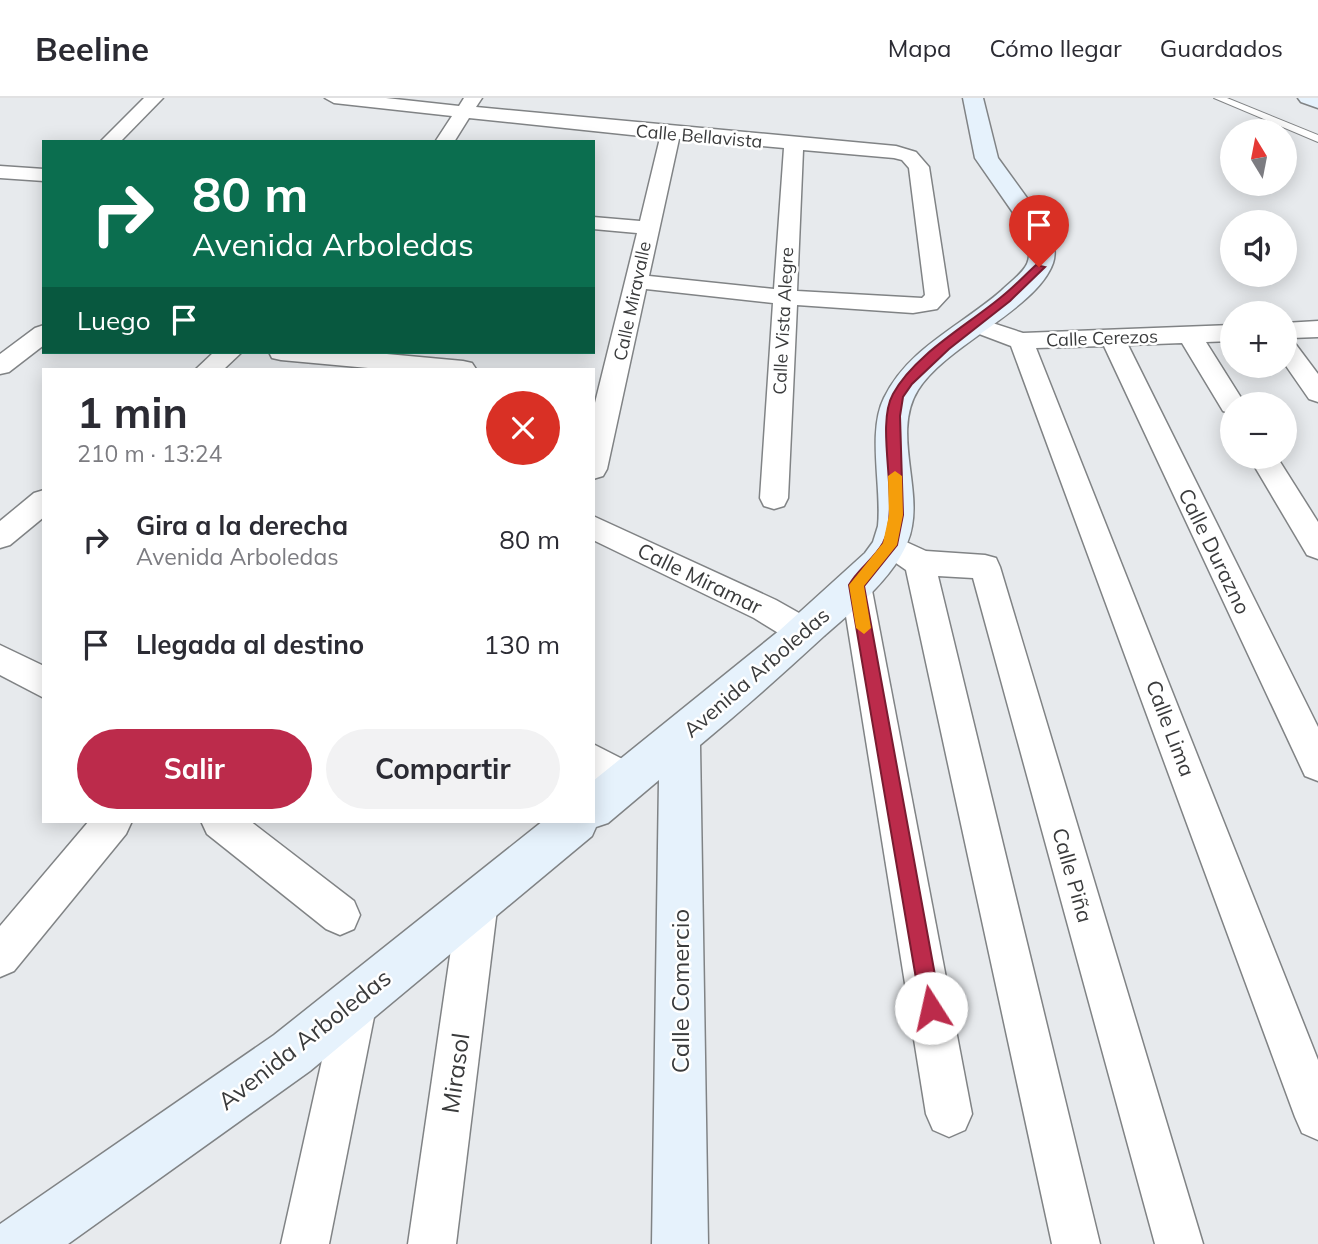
<!DOCTYPE html>
<html lang="es">
<meta charset="utf-8">
<style>
:root{--surface:#fff;--page:#f2f2f3;--text:#2b2b33;--muted:#7c7c81;--line:#e1e1e2;--accent:#bc2b4b}
body{margin:0;font-family:Mulish,sans-serif;background:var(--page);color:var(--text);height:100vh;display:flex;flex-direction:column;font-size:26px;white-space:nowrap}
*{box-sizing:border-box;margin:0}
p{font-size:23px;color:var(--muted)}
.icon{flex:none;width:38px;height:38px;fill:none;stroke:currentColor;stroke-width:2;stroke-linecap:round;stroke-linejoin:round}
.map{position:relative;flex:1;overflow:hidden}
.side{position:absolute;left:42px;top:270px;width:553px;height:455px;display:flex;flex-direction:column;background:var(--surface);border-radius:0px;box-shadow:0 4px 18px #0003}
.side>*{flex:none}
.guide{position:absolute;left:42px;top:42px;width:553px;height:214px;border-radius:0px;box-shadow:0 4px 18px #0003;background:#0b6e4f;color:#fff;overflow:hidden}
.needle{width:46px;rotate:350deg}
.fabs{position:absolute;left:1220px;top:21px;display:grid;gap:14px}
.fabs a{display:grid;place-items:center;width:77px;height:77px;border-radius:50%;background:var(--surface);box-shadow:0 4px 18px #0003;font-size:35px}
.pin{position:absolute;display:grid;place-items:center;width:60px;height:60px;color:#fff;margin:-72px -30px;border-radius:50% 50% 50% 0;rotate:-45deg;box-shadow:0 0 7px #0007}
.pin .icon{rotate:45deg}
.me{position:absolute;width:77px;margin:-38px;rotate:350deg;stroke-linejoin:round;filter:drop-shadow(0 0 5px #0008)}
.turn{display:flex;align-items:center;gap:24px;height:147px;padding:0 35px;font-size:32px}
.turn .icon{width:91px;height:91px;stroke-width:2.5}
.turn b{display:block;font-size:49px;line-height:60px}
.then{display:flex;align-items:center;height:66px;padding:0 35px;background:#0003;gap:14px;font-size:26px}
.round{display:grid;place-items:center;flex:none;width:74px;height:74px;border-radius:37px;background:var(--page)}
.head{display:flex;align-items:center;justify-content:space-between;height:119px;padding:0 35px}
h1{font-size:42px;font-weight:700;line-height:52px}
.action{display:flex;gap:14px;margin-top:auto;padding:14px 35px}
.action a{flex:1;height:80px;border-radius:42px;background:var(--accent);color:#fff;font-size:28px;font-weight:700;line-height:80px;text-align:center}
.action a+a{background:var(--page);color:var(--text)}
ul{padding:0;list-style:none}
li{display:flex;align-items:center;gap:21px;height:105px;padding:0 35px}
li div{flex:1}
li b{display:block;font-size:26px}
li em{font-style:normal}
header{display:flex;align-items:center;gap:42px;box-sizing:border-box;height:98px;padding:0 35px;background:var(--surface);border-bottom:2px solid var(--line)}
header strong{font-size:33px}
nav{display:flex;gap:38px;margin-inline-start:auto;font-size:24px}
.map>svg:first-child{display:block}
.lines{fill:none;stroke-linecap:round;stroke-linejoin:round}
.lane-casing{stroke:#808385;stroke-width:2}
.street-casing{stroke:#808385;stroke-width:3}
.secondary-casing{stroke:#808385;stroke-width:3}
.lane{fill:#fff;fill-rule:evenodd}
.street{fill:#fff;fill-rule:evenodd}
.secondary{fill:#e6f2fc;fill-rule:evenodd}
.route{fill:#bc2b4b;stroke:#7a1c31;stroke-width:2}
.slow{fill:#f59e0b}
.labels{text-anchor:middle;dominant-baseline:central;stroke-width:5;stroke-linejoin:round;paint-order:stroke}
.far-street-label{font-size:18px;fill:#3a3b3c;stroke:#fff}
.street-label{font-size:21px;fill:#3a3b3c;stroke:#fff}
.near-street-label{font-size:24px;fill:#3a3b3c;stroke:#fff}
</style>
<header>
<strong>Beeline</strong>
<nav><a>Mapa</a><a>Cómo llegar</a><a>Guardados</a></nav>
</header>
<div class="map">
<svg width="1318" height="1146" viewBox="0 0 1318 1146">
<rect width="100%" height="100%" fill="#e7eaed"/>
<g class="lines">
<defs>
<path id="lane" d="M1214 0H1227L1318 37V44Z"/>
<g id="street">
<path d="M144 0H163L120 44H100Z"/>
<path d="M325 0H386L459 8 464 0H482L476 9 896 48 916 54 929 69 949 198 937 211 913 215 797 207 788 400 784 408 774 411 764 408 760 400 773 205 646 191 607 371 603 378 593 381V313L637 135 593 131V119L640 123 660 40 469 20 454 44H435L452 18 334 5ZM679 41 784 50 774 191 649 178ZM803 52 894 60 902 62 909 70 925 197 922 200 797 193Z"/>
<path d="M0 68 44 71V83L0 80Z"/>
<path d="M974 219 1023 235 1232 227V243L1206 244 1245 306H1232V316L1223 313 1182 245 1128 247 1318 629V683L1305 678 1104 248 1036 250 1318 962V1042L1302 1035 1295 1019 1011 248 966 231 962 226 966 221Z"/>
<path d="M1318 223V239L1291 240 1318 276V304L1309 301 1284 265V225Z"/>
<path d="M44 227V247L9 274 0 276V256L35 230Z"/>
<path d="M214 254H242L224 271H196Z"/>
<path d="M269 254H365L463 263 472 265 476 271H379L281 262 272 260Z"/>
<path d="M1249 359H1277L1318 424V461L1307 457Z"/>
<path d="M44 392V419L10 447 0 450V423L34 395Z"/>
<path d="M593 418 776 502 815 524 820 534 815 544 804 548 793 544 754 520 593 442Z"/>
<path d="M904 443 926 453 985 457 996 460 1000 469 1203 1146H1155L973 480 938 478 1100 1146H1052L906 472 893 463 889 455 893 447Z"/>
<path d="M856 475 867 478 871 487 972 1016 965 1032 949 1039 933 1032 926 1016 841 487 845 478Z"/>
<path d="M0 547 44 568V600L0 577Z"/>
<path d="M593 646 640 670 645 682 640 694 627 699 593 681Z"/>
<path d="M89 723H132L126 736 14 873 0 879V828Z"/>
<path d="M201 723H250L354 803 360 817 354 831 340 837 326 831 207 736Z"/>
<path d="M478 783 492 789 498 803 456 1146H408L458 803 464 789Z"/>
<path d="M356 883 371 889 377 904 329 1146H281L335 904 341 889Z"/>
</g>
<g id="secondary">
<path d="M963 0H983L998 60 1048 129C1053 141 1057 153 1053 165 1037 211 946 247 918 292 893 332 920 385 912 428 910 442 903 455 895 467 876 494 849 516 824 538 784 575 742 612 700 647L708 1146H652L659 682 608 725 596 729 592 738 310 973 68 1146H0V1126L274 937 543 723H593V683L780 532 865 455 873 444 878 428C882 390 867 334 884 300 908 250 961 228 1001 193 1009 185 1022 176 1027 166 1032 154 1028 140 1023 129L975 60Z"/>
<path d="M1298 0H1318V10L1301 4Z"/>
</g>
</defs>
<use href="#lane" class="lane-casing"/>
<use href="#street" class="street-casing"/>
<use href="#secondary" class="secondary-casing"/>
<use href="#lane" class="lane"/>
<use href="#street" class="street"/>
<use href="#secondary" class="secondary"/>
</g>
<path class="route" d="M1036 167 1045 169 1010 203 949 251 912 286 903 299 900 318 903 417 897 447 864 488 941 910 938 918 931 920 924 918 921 910 849 487C857 472 874 461 883 445 902 409 874 330 893 296 914 257 966 228 1000 200 1013 190 1024 178 1036 167Z"/>
<path class="slow" d="M895 373 902 378 903 417 897 447 864 488 871 530 864 536 856 530 849 487 883 445 889 417 888 378Z"/>
<g class="labels">
<g class="far-street-label">
<text transform="translate(699 38) rotate(5)">Calle Bellavista</text>
<text transform="translate(632 203) rotate(-78)">Calle Miravalle</text>
<text transform="translate(783 223) rotate(-87)">Calle Vista Alegre</text>
<text transform="translate(1102 240) rotate(-2)">Calle Cerezos</text>
</g>
<g class="street-label">
<text transform="translate(1215 453) rotate(64)">Calle Durazno</text>
<text transform="translate(700 480) rotate(26)">Calle Miramar</text>
<text transform="translate(756 574) rotate(-41)">Avenida Arboledas</text>
<text transform="translate(1171 630) rotate(69)">Calle Lima</text>
<text transform="translate(1073 777) rotate(74)">Calle Piña</text>
</g>
<g class="near-street-label">
<text transform="translate(680 893) rotate(-90)">Calle Comercio</text>
<text transform="translate(304 941) rotate(-38)">Avenida Arboledas</text>
<text transform="translate(455 975) rotate(-82)">Mirasol</text>
</g>
</g>
</svg>
<div class="fabs">
<a><svg class="needle" viewBox="-14 -14 28 28"><path d="M0-13l5 13h-10z" fill="#e53935"/><path d="M0 13l5-13h-10z" fill="#7c7c81"/></svg></a>
<a><svg class="icon" aria-label="sound" viewBox="0 0 24 24"><path d="M4 9h4l5-4v14l-5-4H4zM17 9q2 3 0 6"/></svg></a>
<a>+</a>
<a>−</a>
</div>
<div class="pin" style="left:1039px;top:169px;background:#d93025"><svg class="icon" aria-label="arrive" viewBox="0 0 24 24"><path d="M6 21V4h12l-3 4 3 4H6"/></svg></div>
<svg class="me" style="left:931px;top:910px" viewBox="-20 -20 40 40"><circle r="19" fill="#fff"/><path d="M0-13L10 11 0 6-10 11z" fill="#bc2b4b"/></svg>
<div class="guide">
<div class="turn"><svg class="icon" aria-label="right" viewBox="0 0 24 24"><path d="M7 20v-9h11M14 6l5 5-5 5"/></svg><div><b>80 m</b>Avenida Arboledas</div></div>
<div class="then">Luego<svg class="icon" aria-label="arrive" viewBox="0 0 24 24"><path d="M6 21V4h12l-3 4 3 4H6"/></svg></div>
</div>
<section class="side">
<div class="head"><div><h1>1 min</h1><p>210 m · 13:24</p></div><a class="round" style="background:#d93025;color:#fff"><svg class="icon" aria-label="close" viewBox="0 0 24 24"><path d="M6 6l12 12M18 6L6 18"/></svg></a></div>
<ul>
<li><svg class="icon" aria-label="right" viewBox="0 0 24 24"><path d="M7 20v-9h11M14 6l5 5-5 5"/></svg><div><b>Gira a la derecha</b><p>Avenida Arboledas</p></div><em>80 m</em></li>
<li><svg class="icon" aria-label="arrive" viewBox="0 0 24 24"><path d="M6 21V4h12l-3 4 3 4H6"/></svg><div><b>Llegada al destino</b></div><em>130 m</em></li>
</ul>
<div class="action"><a>Salir</a><a>Compartir</a></div>
</section>
</div>
